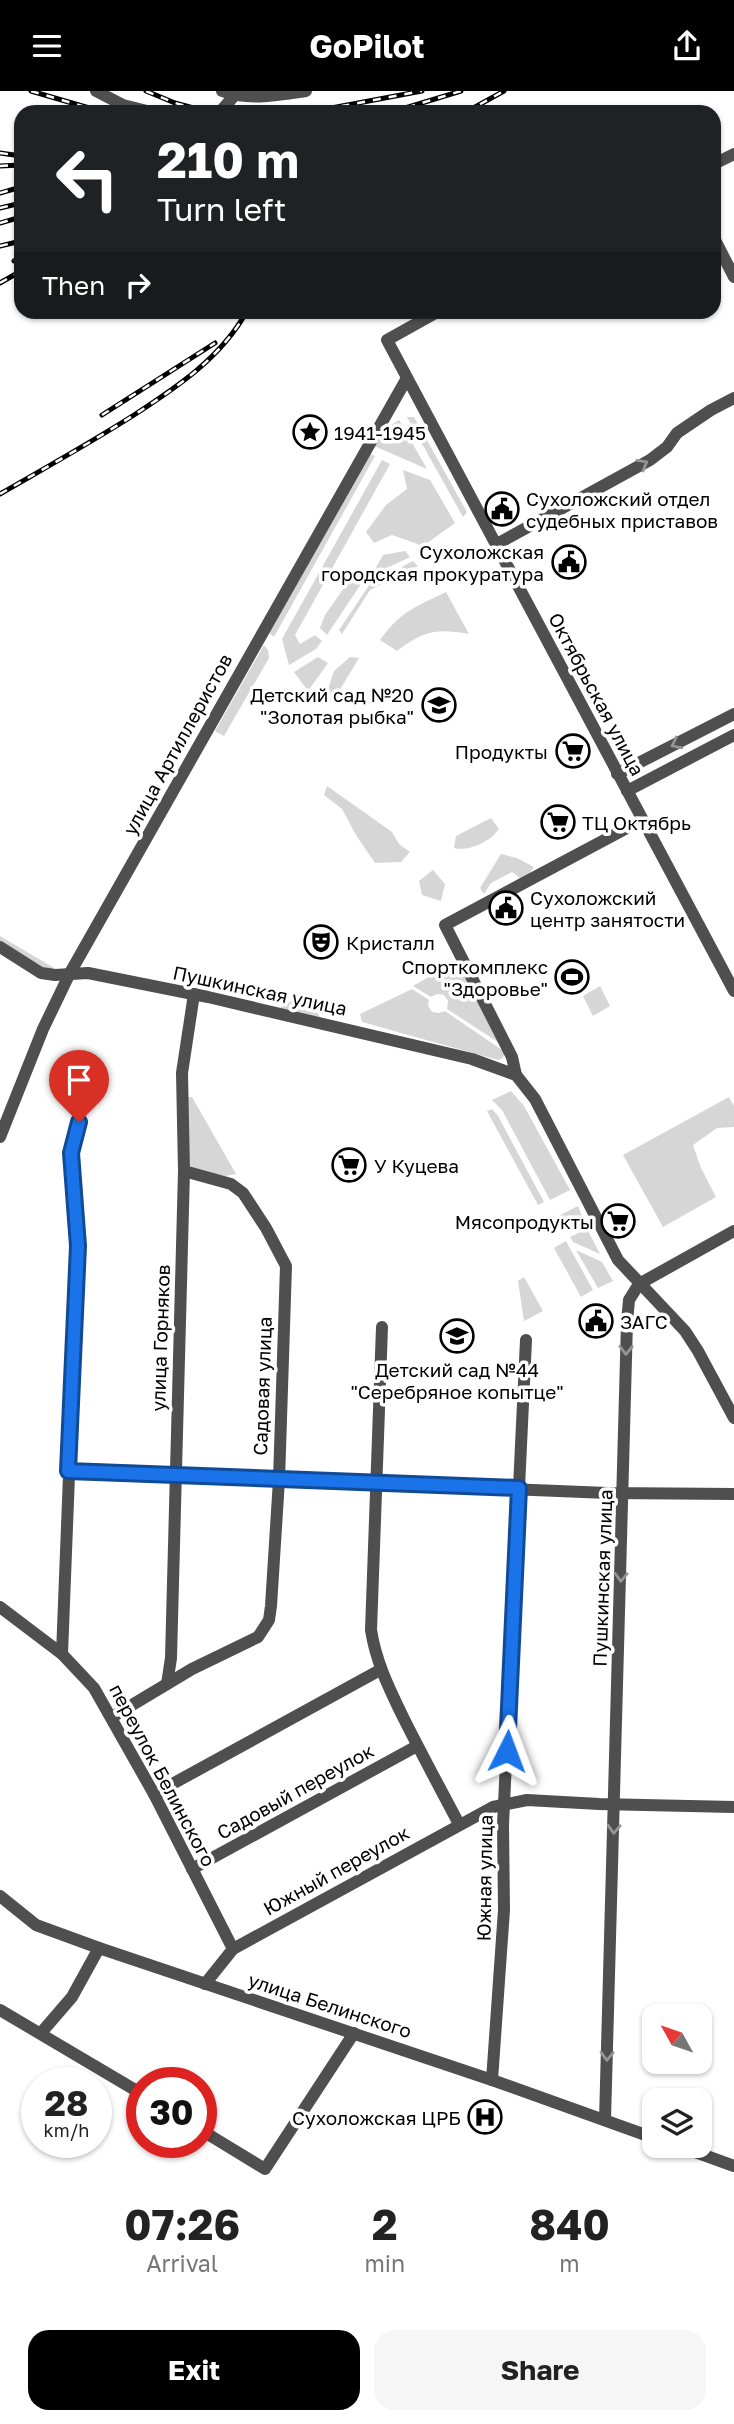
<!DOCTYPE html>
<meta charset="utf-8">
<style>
:root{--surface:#fff;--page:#f6f6f6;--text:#222;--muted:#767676;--accent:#000}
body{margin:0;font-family:"Golos Text",sans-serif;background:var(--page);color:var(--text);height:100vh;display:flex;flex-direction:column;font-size:26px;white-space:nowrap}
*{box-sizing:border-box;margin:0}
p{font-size:23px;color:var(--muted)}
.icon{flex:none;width:38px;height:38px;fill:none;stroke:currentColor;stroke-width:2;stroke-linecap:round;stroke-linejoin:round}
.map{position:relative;height:2088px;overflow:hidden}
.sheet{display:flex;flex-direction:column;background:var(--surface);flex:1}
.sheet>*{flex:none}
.top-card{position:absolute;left:14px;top:14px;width:707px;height:214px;border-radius:21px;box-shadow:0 2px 5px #0004;background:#202124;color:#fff;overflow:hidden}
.needle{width:46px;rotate:310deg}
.controls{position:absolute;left:642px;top:1913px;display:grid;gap:14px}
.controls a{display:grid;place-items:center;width:70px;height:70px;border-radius:14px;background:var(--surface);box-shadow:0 2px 5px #0004;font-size:35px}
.speed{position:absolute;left:21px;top:1976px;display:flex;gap:14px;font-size:35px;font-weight:700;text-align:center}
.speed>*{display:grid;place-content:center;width:91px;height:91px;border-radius:50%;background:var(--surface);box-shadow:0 2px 5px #0004;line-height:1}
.speed small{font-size:18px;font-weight:400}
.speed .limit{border:10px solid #d22;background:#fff;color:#111}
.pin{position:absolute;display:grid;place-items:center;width:60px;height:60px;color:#fff;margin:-72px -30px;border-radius:50% 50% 50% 0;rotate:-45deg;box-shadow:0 0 7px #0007}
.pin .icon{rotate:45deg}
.me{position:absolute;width:77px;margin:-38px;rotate:3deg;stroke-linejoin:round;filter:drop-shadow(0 0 5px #0008)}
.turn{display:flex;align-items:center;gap:24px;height:147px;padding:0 28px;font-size:32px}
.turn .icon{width:91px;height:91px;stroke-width:2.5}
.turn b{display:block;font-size:49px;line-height:60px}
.then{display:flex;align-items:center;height:66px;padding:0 28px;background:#0003;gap:14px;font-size:26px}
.eta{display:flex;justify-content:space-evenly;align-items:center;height:119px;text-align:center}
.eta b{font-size:42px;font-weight:700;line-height:49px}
.cta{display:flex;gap:14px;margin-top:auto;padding:14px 28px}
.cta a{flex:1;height:80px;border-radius:21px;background:var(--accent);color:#fff;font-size:28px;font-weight:700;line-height:80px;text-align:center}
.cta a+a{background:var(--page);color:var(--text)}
header{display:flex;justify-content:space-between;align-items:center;height:91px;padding:0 28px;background:var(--accent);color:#fff;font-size:32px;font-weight:700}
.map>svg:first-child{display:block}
.green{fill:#d6d6d6}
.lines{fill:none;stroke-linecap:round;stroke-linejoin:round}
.minor{stroke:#4f4f4f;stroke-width:12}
.rail-casing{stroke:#000;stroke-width:5}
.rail{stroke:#fff;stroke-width:2.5;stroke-dasharray:8;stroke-linecap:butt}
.oneway{stroke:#959595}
.route-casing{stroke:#114b97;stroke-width:18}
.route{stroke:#1a73e8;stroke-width:12}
.labels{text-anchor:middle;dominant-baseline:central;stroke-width:7;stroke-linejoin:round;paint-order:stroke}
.poi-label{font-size:19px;fill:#000;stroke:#fff;text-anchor:start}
.street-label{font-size:19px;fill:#000;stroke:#fff}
</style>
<header><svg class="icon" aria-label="menu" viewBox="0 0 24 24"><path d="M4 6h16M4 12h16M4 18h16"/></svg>GoPilot<svg class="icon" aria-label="share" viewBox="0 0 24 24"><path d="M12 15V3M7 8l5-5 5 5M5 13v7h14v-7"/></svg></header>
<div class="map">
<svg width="734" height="2088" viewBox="0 0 734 2088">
<rect width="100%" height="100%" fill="#fff"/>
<g class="green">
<path d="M407 326H414L467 421 463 426Z"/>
<path d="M399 329 427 378 374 355 385 338Z"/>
<path d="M370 363 375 365 274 546 269 542Z"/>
<path d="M382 369 390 373 295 544 300 553 315 544 322 550 316 558 289 574 282 548Z"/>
<path d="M403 379 430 389 455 432 423 455 392 444 374 452 366 441 386 414 407 398Z"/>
<path d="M405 460 410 466 372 484 383 464Z"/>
<path d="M413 470 418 475 370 499 342 543 339 539 370 493Z"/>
<path d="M351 487 363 490 327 544 320 537 325 524Z"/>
<path d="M446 501 469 543C437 537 423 540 397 560L380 549C401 520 415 516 446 501Z"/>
<path d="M264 554 268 559 269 567 224 645 215 640Z"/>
<path d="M318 566 328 572 308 600 294 581Z"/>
<path d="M350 566 359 567 333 610 325 607 334 580Z"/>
<path d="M327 695 392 741 399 753 410 761 401 771 375 772 356 744 342 718 324 704Z"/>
<path d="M491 727 499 738C491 750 469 761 454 757L456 745Z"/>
<path d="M501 763 517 767 534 776 524 790 512 781 491 792 484 803 480 797Z"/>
<path d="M433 779 445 793 441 810 422 804 419 790Z"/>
<path d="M0 845 54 877 51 881 0 850Z"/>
<path d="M460 868 504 955 447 918 448 910 444 904 437 903 431 906 413 895Z"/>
<path d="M600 895 610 915 593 925 583 905Z"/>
<path d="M412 898 429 909 428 915 432 921 439 922 445 920 505 961 503 967 498 969 362 931 360 923Z"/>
<path d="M305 902 320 926 278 918Z"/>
<path d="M511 1000 524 1015 570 1099 550 1109 502 1019 492 1009Z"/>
<path d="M185 1006H192L236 1083 225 1085 192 1078 187 1070Z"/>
<path d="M729 1006 734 1015V1036L717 1037 693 1054 701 1077 716 1106 663 1136 623 1064Z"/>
<path d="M492 1018 498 1025 544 1111 538 1114 487 1020Z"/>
<path d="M578 1115 582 1125 564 1135 558 1125Z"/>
<path d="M587 1138 600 1163 573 1151 570 1146Z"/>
<path d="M566 1150 593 1199 581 1206 554 1157Z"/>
<path d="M576 1159 602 1171 613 1190 598 1197Z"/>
<path d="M524 1186 543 1220 524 1230 518 1190Z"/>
</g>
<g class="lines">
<g class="minor">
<path d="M96 0 123 14 151 21"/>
<path d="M222 0C248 10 279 4 306 0"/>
<path d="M220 21 234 5"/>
<path d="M714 73 734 63"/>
<path d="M714 147 734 186"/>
<path d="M439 220 387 249 734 900"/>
<path d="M497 453 650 369 667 356 677 342 711 319 734 307"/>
<path d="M617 683 734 623"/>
<path d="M627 700 734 644"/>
<path d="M0 856 41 882 55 884 88 882 208 906 472 968 516 984 535 1008 618 1169 685 1240 698 1260 734 1327"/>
<path d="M516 984 512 966 445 834 642 729"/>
<path d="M0 1046 43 938 70 882 407 287"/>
<path d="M382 1236 371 1539C376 1571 389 1597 403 1626 421 1662 440 1697 459 1733"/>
<path d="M68 1380 608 1402 734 1403"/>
<path d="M0 1516 62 1563 94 1597 154 1703 233 1858"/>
<path d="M62 1563 78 1155 71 1062 79 1031"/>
<path d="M167 1593 171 1567 184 1080 182 982 194 903"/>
<path d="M112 1626 192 1578 258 1546 269 1529 271 1515 279 1389 286 1175 266 1137 243 1102 231 1093 184 1080"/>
<path d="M154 1703 380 1579"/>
<path d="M192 1778 417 1655"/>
<path d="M0 1805 36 1834 99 1857 492 1989 654 2047"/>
<path d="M205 1893 233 1858 493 1716 527 1709 599 1713 734 1716"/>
<path d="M0 1919 142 2003"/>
<path d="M41 1942 72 1906 99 1857"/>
<path d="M492 1989 504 1819 503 1734 526 1249"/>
<path d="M605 2029 627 1231 629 1209 639 1193 734 1140"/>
<path d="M201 2039 265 2078 354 1942"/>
<path d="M676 2054 734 2075"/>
</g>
<defs>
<g id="rail">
<path d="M31 0 103 21"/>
<path d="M146 0 175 12 208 21"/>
<path d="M310 21 422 0"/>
<path d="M392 21 461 0"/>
<path d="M466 21 504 0"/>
<path d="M0 62 21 65"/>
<path d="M0 75 21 74"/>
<path d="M0 102 21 96"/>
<path d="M0 117 21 112"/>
<path d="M0 132 21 126"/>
<path d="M0 155 21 150"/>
<path d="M14 170 21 166"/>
<path d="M0 192 21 180"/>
<path d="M102 324 215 252"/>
<path d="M0 403C45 377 90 352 134 324 177 296 221 267 247 220"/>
</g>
</defs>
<use href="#rail" class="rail-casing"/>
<use href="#rail" class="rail"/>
</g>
<defs><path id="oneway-chevron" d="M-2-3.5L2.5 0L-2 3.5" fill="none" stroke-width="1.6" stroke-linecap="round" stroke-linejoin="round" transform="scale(1.75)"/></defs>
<g class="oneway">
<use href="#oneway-chevron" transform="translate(643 373) rotate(-30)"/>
<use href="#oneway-chevron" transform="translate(676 653) rotate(153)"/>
<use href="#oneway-chevron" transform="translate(626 1259) rotate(91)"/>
<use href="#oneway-chevron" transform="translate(621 1486) rotate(92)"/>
<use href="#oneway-chevron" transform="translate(614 1738) rotate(92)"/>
<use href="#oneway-chevron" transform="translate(607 1965) rotate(92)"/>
</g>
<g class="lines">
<defs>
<path id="route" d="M79 1031 71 1062 78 1155 68 1380 519 1397 507 1660"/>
</defs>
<use href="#route" class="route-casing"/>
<use href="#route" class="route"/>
</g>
<defs>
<symbol id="sight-ring" viewBox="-11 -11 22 22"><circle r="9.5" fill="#fff" stroke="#000" stroke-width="1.5"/><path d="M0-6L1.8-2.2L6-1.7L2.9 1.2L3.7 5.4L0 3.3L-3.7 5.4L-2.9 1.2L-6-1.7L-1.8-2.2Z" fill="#000"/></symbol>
<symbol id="civic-ring" viewBox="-11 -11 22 22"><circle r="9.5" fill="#fff" stroke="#000" stroke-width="1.5"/><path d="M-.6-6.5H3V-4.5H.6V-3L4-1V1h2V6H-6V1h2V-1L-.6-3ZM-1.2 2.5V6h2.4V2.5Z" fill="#000"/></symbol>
<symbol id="school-ring" viewBox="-11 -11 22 22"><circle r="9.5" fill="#fff" stroke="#000" stroke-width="1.5"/><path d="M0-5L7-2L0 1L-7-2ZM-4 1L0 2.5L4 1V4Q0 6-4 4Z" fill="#000"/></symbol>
<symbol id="supermarket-ring" viewBox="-11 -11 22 22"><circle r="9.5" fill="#fff" stroke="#000" stroke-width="1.5"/><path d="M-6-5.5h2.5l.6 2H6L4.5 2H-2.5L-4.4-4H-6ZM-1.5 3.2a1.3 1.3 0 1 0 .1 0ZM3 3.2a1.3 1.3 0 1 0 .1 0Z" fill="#000"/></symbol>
<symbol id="theatre-ring" viewBox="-11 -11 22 22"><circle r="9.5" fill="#fff" stroke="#000" stroke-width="1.5"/><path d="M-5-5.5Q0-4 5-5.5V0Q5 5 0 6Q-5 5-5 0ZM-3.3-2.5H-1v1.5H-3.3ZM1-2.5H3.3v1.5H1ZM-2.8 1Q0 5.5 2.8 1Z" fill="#000"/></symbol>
<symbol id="stadium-ring" viewBox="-11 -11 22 22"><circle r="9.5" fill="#fff" stroke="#000" stroke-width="1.5"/><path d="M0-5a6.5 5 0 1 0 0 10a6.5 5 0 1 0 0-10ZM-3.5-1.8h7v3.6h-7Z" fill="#000"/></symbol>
<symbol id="hospital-ring" viewBox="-11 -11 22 22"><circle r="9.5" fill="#fff" stroke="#000" stroke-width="1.5"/><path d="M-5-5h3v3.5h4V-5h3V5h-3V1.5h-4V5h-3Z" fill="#000"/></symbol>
</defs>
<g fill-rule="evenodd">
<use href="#sight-ring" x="291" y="322" width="38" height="38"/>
<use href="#civic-ring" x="483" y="399" width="38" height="38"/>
<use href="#civic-ring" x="550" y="452" width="38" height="38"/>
<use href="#school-ring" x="420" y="595" width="38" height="38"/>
<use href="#supermarket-ring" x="554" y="641" width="38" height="38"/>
<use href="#supermarket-ring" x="539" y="712" width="38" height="38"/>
<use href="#civic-ring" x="487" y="798" width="38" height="38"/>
<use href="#theatre-ring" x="302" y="832" width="38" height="38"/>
<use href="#stadium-ring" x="553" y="867" width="38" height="38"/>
<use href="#supermarket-ring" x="330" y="1055" width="38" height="38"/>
<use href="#supermarket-ring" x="599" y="1111" width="38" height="38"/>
<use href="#civic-ring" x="577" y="1211" width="38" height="38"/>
<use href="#school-ring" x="438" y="1226" width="38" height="38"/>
<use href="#hospital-ring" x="466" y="2007" width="38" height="38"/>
</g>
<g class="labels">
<g class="poi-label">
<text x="334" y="341">1941-1945</text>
<text x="526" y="407">Сухоложский отдел<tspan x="526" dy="22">судебных приставов</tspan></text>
<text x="544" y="460" text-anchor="end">Сухоложская<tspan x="544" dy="22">городская прокуратура</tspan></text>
<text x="414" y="603" text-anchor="end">Детский сад №20<tspan x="414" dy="22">"Золотая рыбка"</tspan></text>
<text x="548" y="660" text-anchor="end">Продукты</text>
<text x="582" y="731">ТЦ Октябрь</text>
<text x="530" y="806">Сухоложский<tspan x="530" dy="22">центр занятости</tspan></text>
<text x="346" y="851">Кристалл</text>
<text x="548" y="875" text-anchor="end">Спорткомплекс<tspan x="548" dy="22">"Здоровье"</tspan></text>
<text x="374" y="1074">У Куцева</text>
<text x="594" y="1130" text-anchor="end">Мясопродукты</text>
<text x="620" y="1230">ЗАГС</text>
<text x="457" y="1278" text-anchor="middle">Детский сад №44<tspan x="457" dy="22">"Серебряное копытце"</tspan></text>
<text x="461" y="2026" text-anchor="end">Сухоложская ЦРБ</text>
</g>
<g class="street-label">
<text transform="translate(597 603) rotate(62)">Октябрьская улица</text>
<text transform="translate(177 653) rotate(-61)">улица Артиллеристов</text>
<text transform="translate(260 899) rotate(12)">Пушкинская улица</text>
<text transform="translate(160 1247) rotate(-88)">улица Горняков</text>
<text transform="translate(262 1295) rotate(-88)">Садовая улица</text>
<text transform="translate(602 1487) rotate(-88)">Пушкинская улица</text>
<text transform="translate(163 1684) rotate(62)">переулок Белинского</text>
<text transform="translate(295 1700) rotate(-29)">Садовый переулок</text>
<text transform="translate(336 1779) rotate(-29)">Южный переулок</text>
<text transform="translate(484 1787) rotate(-89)">Южная улица</text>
<text transform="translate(330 1914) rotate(18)">улица Белинского</text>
</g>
</g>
</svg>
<div class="controls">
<a><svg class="needle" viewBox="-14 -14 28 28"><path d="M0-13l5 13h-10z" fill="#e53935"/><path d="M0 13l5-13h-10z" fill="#767676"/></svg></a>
<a><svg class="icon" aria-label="layers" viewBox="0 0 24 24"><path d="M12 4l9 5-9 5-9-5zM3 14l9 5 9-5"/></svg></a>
</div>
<div class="speed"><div>28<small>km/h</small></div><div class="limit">30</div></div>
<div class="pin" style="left:79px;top:1031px;background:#d93025"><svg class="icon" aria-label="arrive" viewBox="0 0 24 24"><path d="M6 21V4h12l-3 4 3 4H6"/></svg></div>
<svg class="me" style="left:507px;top:1660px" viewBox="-20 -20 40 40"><path d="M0-17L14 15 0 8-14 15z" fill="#1a73e8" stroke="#fff" stroke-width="4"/></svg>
<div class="top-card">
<div class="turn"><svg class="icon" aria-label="left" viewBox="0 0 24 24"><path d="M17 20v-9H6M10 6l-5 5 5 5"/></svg><div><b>210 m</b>Turn left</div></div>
<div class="then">Then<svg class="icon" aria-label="right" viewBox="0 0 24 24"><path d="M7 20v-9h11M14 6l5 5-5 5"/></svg></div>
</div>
</div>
<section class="sheet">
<div class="eta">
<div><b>07:26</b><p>Arrival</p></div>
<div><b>2</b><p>min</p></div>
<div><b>840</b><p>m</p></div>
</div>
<div class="cta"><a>Exit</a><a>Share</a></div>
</section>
